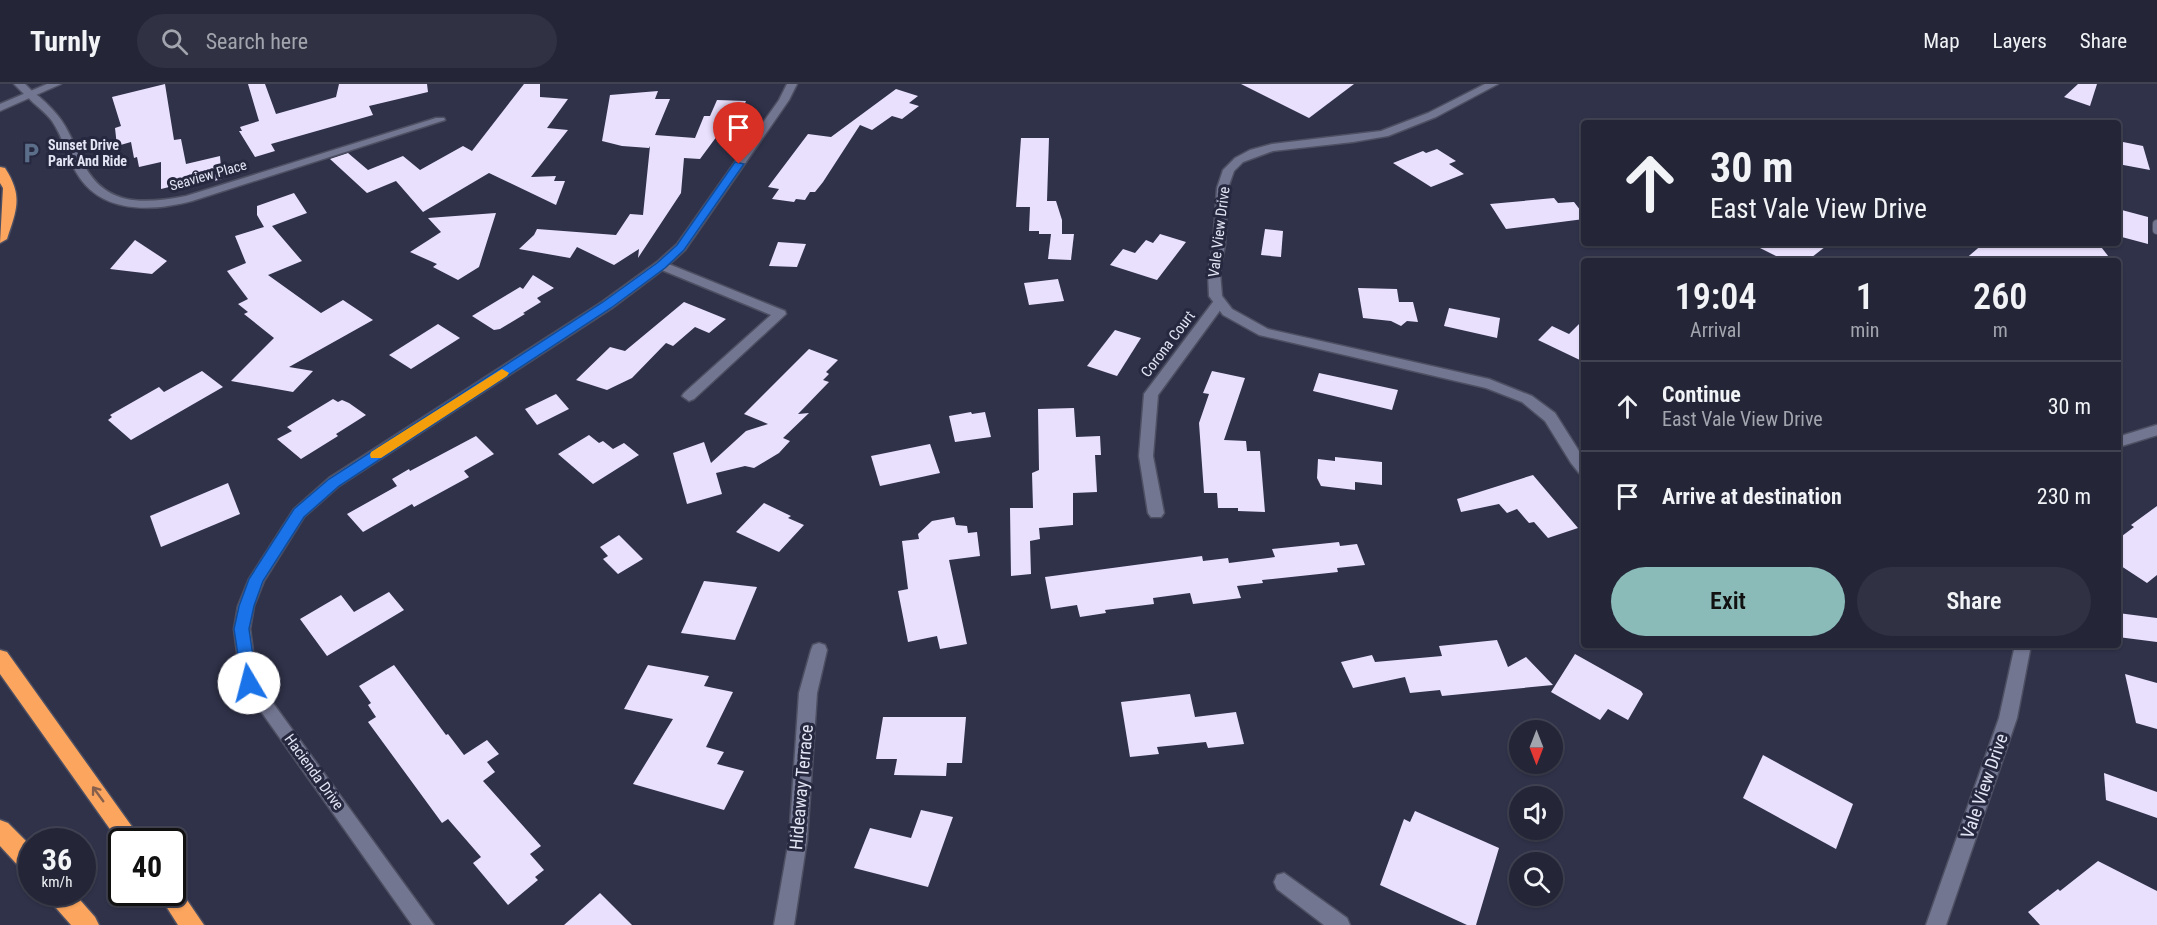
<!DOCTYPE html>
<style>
:root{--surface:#242638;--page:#303243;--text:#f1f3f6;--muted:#a3a5ae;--line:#414353;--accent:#8bbbb9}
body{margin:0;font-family:"Roboto Condensed",sans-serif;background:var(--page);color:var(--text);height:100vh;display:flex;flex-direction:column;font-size:22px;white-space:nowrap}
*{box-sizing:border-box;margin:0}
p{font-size:20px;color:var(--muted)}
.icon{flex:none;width:33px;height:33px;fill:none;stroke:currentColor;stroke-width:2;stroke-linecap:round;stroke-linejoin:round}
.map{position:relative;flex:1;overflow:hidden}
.panel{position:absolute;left:1581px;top:174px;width:540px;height:390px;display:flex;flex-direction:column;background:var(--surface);border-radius:6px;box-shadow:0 2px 4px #0004,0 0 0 2px var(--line)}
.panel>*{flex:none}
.guide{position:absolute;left:1581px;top:36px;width:540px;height:126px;border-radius:6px;box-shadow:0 2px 4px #0004,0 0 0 2px var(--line);background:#242638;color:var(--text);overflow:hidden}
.needle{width:39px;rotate:180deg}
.fabs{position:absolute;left:1509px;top:636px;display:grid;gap:12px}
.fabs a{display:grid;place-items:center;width:54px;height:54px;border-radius:50%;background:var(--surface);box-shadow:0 2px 4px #0004,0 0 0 2px var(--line);font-size:30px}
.speed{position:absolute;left:18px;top:744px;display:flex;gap:12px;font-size:30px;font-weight:700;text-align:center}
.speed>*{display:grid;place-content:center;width:78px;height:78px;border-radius:50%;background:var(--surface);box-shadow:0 2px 4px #0004,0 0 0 2px var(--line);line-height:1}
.speed small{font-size:15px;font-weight:400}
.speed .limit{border:3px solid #111;border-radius:9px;background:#fff;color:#111}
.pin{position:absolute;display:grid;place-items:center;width:51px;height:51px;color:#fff;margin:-62px -26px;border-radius:50% 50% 50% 0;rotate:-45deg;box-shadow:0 0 6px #0007}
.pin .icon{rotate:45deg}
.me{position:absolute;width:66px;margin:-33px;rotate:352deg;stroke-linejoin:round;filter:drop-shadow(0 0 4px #0008)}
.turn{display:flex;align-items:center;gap:21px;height:126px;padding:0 30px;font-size:27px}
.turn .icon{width:78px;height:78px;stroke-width:2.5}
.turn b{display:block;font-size:42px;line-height:51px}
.eta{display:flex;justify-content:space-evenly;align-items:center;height:102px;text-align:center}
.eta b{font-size:36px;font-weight:600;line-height:42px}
.primary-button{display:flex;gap:12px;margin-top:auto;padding:12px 30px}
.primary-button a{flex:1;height:69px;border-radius:36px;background:var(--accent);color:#111;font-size:24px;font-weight:600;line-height:69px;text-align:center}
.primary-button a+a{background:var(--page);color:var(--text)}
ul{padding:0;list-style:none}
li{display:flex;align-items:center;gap:18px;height:90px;padding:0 30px;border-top:2px solid var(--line)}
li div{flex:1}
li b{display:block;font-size:22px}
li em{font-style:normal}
header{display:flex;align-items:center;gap:36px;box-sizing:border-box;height:84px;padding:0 30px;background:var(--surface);border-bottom:2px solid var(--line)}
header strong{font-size:28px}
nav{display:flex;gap:33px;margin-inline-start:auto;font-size:21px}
.search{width:420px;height:54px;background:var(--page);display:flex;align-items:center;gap:15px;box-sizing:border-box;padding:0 21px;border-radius:33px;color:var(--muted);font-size:22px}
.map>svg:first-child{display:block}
.building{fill:#e9e0fe}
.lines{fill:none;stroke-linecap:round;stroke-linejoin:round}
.service-far1-casing{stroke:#4d4f62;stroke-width:10}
.service-casing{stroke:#4d4f62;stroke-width:13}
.minor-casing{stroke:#4d4f62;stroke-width:3}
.tertiary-casing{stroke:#4d4f62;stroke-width:3}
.secondary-casing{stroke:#4d4f62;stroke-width:3}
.motorway-casing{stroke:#4d4f62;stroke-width:3}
.service-far1{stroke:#737691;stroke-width:8}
.service{stroke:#737691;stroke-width:10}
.minor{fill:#737691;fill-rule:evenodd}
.tertiary{fill:#737691;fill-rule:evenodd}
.secondary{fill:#737691;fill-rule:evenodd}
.motorway{fill:#fba55e;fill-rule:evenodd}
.oneway{stroke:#86604d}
.route{fill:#1a73e8;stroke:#114b97;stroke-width:1.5}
.slow{fill:#f59e0b}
.labels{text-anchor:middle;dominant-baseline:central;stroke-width:6;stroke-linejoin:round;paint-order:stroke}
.far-poi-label{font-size:14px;font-weight:bold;fill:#e3e5f4;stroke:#26283f;text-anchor:start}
.far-street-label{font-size:14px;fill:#e3e5f4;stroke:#26283f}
.street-label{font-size:15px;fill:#e3e5f4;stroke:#26283f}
.near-street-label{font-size:18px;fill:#e3e5f4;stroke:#26283f}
</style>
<header>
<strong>Turnly</strong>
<div class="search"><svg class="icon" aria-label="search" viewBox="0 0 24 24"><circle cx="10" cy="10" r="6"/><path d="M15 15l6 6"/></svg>Search here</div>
<nav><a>Map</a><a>Layers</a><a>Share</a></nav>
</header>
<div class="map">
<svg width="2157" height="841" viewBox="0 0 2157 841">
<rect width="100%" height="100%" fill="#30324a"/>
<g class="building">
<path d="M165 0 174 56 181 55 186 80 220 72 222 95 202 100V95L161 105V78L139 83 137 73 134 74 131 58 117 62 115 44 121 42 112 13Z"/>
<path d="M248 0H265L276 30 336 13 339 0H427L428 8 369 22 373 31 271 60 275 67 255 73 239 47H242L240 43 259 37Z"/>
<path d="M524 0H540V13L568 15 547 44 568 46 531 93 556 92 554 97H565L556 121 489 89 423 128 396 97 367 109 330 75 348 69 368 86 403 72 420 86 463 62 472 67Z"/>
<path d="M1241 0H1354L1309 34Z"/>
<path d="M2078 0H2097L2090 22 2064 13Z"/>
<path d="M896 5 918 12 909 19 919 22 902 35 892 32 872 46 860 41 823 98 815 108H810L805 116 796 115 794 118 772 115 779 105 768 103 808 50 831 53Z"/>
<path d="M658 7 655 15H670L655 51 695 54 704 32H710L717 16 746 17 732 48H720L700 75 684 74 681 109 638 174 639 165 614 181 577 163 570 174 519 165 534 151 537 145 616 151 630 130 643 131 650 62 649 64 622 62 602 57 610 11Z"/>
<path d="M1021 54H1049L1047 117H1056L1062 136V150H1039V147H1029L1030 123H1016Z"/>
<path d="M2118 57 2143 62 2150 86 2118 80Z"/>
<path d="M1437 65 1456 77 1449 80 1464 90 1431 103 1393 79 1423 67 1426 69Z"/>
<path d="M294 109 307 129 272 142 302 177 268 191 321 229 343 216 373 236 289 283 313 287 293 308 231 297 274 254 244 230 248 228 238 220 248 215 227 187 246 179 235 152 264 143 257 131V122Z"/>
<path d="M1554 114 1558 119 1574 118 1584 131V135L1506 145 1490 120Z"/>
<path d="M2118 125 2148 133V160L2118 152Z"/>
<path d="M496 129 479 183 458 196 433 183 437 180 410 168 441 148 428 134Z"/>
<path d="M1265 145 1283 147 1281 173 1261 171Z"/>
<path d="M1051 150H1074L1071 176 1048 175Z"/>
<path d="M1160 150 1186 158 1157 196 1110 181 1123 165 1135 169 1146 156 1153 159Z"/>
<path d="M135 156 167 177 152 190 110 185Z"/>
<path d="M778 158 806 160 797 183 769 182Z"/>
<path d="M1750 159H1830L1807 177H1786Z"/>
<path d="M1984 159H2098L2112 177H1963Z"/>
<path d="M533 191 554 204 537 214 541 218 523 229 525 230 500 245 494 246 472 232 520 203 523 205Z"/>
<path d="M1058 195 1064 217 1029 221 1024 199Z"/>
<path d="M1358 204 1397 205 1399 218H1413L1418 238 1407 237 1401 242 1391 237 1363 234Z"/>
<path d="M684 218 726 235 709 249 695 243 673 262 666 259 632 294 607 306 576 296 610 263 625 267Z"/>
<path d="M1449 224 1500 234 1497 254 1444 242Z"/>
<path d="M1584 235V278L1538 256 1552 242 1569 250Z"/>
<path d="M438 240 460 254 411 285 389 271Z"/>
<path d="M1115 246 1141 254 1117 292 1087 282Z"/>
<path d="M809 265 838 276 826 288 829 290 823 296 829 298 798 330 809 329 783 354 790 357 779 369 754 384 745 382 716 389 722 410 687 420 673 369 704 358 711 379 746 347 768 340 744 330Z"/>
<path d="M202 287 223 303 131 356 108 336 112 333 110 331 159 303 164 308Z"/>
<path d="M1212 287 1245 294 1224 356 1246 357 1247 367H1260L1265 428 1238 427V424H1218L1217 409H1204L1199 339 1209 310 1203 309Z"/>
<path d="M1319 289 1398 306 1392 326 1313 307Z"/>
<path d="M556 310 569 325 537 341 525 325Z"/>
<path d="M333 315 338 318 342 316 349 319 366 331 336 350 338 352 301 375 277 355 292 347 287 343Z"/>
<path d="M1074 324 1076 353 1100 352 1101 371H1095L1097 408 1073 409V441L1039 444 1040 455 1030 457 1031 490 1011 492 1010 424H1033L1032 389 1039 386 1038 325Z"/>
<path d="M971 328 972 330 985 328 991 353 955 358 949 332Z"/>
<path d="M589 351 599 359 603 357 613 365 624 359 639 371 593 400 558 370Z"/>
<path d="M476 352 494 370 464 387 469 393 414 423 412 420 363 448 347 430 397 402 392 395 409 385 410 387Z"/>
<path d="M930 360 940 389 880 402 871 372Z"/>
<path d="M1335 373 1382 378V401L1355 398V406L1321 402 1317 394 1318 375 1335 377Z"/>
<path d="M1533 391 1578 444 1548 454 1534 438 1529 439 1517 425 1507 429 1499 420 1461 428 1457 415Z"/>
<path d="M228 399 240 430 161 463 150 432Z"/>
<path d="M764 419 791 432 788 434 804 441 779 468 736 448Z"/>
<path d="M2157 422V491L2147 499 2118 480V455L2134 443 2131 441Z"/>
<path d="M954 433 956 441 967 442 968 449 977 448 980 472 949 476 967 560 940 565 937 552 908 558 898 507 908 505 902 457 919 455 918 450 932 437Z"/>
<path d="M619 451 643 475 618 490 603 475 608 472 600 463Z"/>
<path d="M1339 458 1340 462 1357 460 1365 481 1337 484 1338 488 1262 496 1263 499 1237 502 1241 514 1193 520 1190 509 1153 514 1154 520 1105 526 1106 529 1080 533 1077 521 1051 525 1045 493 1202 472 1203 477 1228 474 1229 479 1275 473 1272 465Z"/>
<path d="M704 497 757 503 735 556 681 549Z"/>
<path d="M389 508 404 526 327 572 300 535 341 511 354 528Z"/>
<path d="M2118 529 2157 534V558L2118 553Z"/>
<path d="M1497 556 1508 583 1526 573 1553 601 1442 612 1440 606 1410 609 1405 593 1353 604 1341 578 1372 571 1375 578 1442 572 1439 562Z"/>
<path d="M1575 570 1641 607 1643 610 1628 636 1608 625 1600 636 1551 608Z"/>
<path d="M394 581 446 651 448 650 464 671 487 656 499 670 487 678 495 688 483 697 541 762 530 770 544 786 535 793 538 796 508 821 473 779 481 773 448 735 442 739 368 638 376 633 368 621 371 619 359 602Z"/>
<path d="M648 581 709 592 704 602 733 608 706 663 724 668 717 680 744 687 724 726 633 700 673 635 624 625Z"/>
<path d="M2125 590 2157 599V645L2136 639Z"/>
<path d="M1190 610 1195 633 1236 628 1244 660 1208 664 1206 658 1157 663 1159 670 1130 673 1121 618Z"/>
<path d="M883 633H966L962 679H947L946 692 894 691 897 675H876Z"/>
<path d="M1763 671 1853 720 1836 765 1743 714Z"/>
<path d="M2104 689 2157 708V734L2106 716Z"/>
<path d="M921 726 953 733 928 803 854 784 870 744 911 754Z"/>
<path d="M1415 727 1499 764 1476 841H1467L1380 801 1404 735 1410 738Z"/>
<path d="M2098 777 2157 807V841H2040L2028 828 2058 805 2060 807Z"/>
<path d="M600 809 632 841H564Z"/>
</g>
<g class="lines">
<defs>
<path id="service-far1" d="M2157 140V146"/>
<path id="service" d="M2118 358 2157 346"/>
<g id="minor">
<path d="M31 8C39 11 46 19 52 25 66 39 72 56 80 73 102 122 139 121 186 112L436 34H444L445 36 192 117C151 128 100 130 76 88 67 72 63 53 52 37 45 27 34 21 26 11Z"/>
<path d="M661 177 785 227 786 230 694 315 689 317 682 312 684 309 771 231 657 184 655 181Z"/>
<path d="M1218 217 1224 221 1158 311 1153 372 1164 429 1161 433H1151L1148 429 1139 372 1144 310 1213 218Z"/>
<path d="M819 559 825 561 827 566 817 609 807 756 794 841H774L789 756 799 609 811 566 813 561Z"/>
<path d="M1284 789 1347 834 1350 841H1324L1277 805 1274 798 1277 791Z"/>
</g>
<g id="tertiary">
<path d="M14 0H25L36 11 27 13Z"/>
<path d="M787 0H797L789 16 685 166 665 184 612 224 339 402 304 433 264 497 254 522 250 545 257 597 434 841H412L241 599 234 545 238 522 249 495 294 425 329 394 602 218 657 178 677 160 779 16Z"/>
<path d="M1485 0H1498L1436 33 1388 52 1353 58 1273 67 1243 78 1234 87 1228 104 1225 161 1220 188 1222 212 1232 225 1268 245 1489 295 1532 312 1555 329 1584 375V390L1579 389 1571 379 1545 337 1522 318 1486 304 1259 251 1223 231 1209 212 1208 188 1213 161 1217 104 1223 86 1235 74 1250 66 1272 60 1381 47 1428 29Z"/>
<path d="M2015 561H2031L2017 634 1946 841H1926L1999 634Z"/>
</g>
<path id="secondary" d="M47 0H61L0 27V20Z"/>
<g id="motorway">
<path d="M0 83 5 84C23 112 17 125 7 155L0 159 3 104 0 99Z"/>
<path d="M0 566 7 568 143 758H122V762L0 590Z"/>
<path d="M0 736 8 739 32 763V791L24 788 0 762Z"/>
<path d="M172 799 176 800 204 841H178L157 808H172Z"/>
<path d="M46 808H73L95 833 99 841H71L49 816Z"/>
</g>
</defs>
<use href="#service-far1" class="service-far1-casing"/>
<use href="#service" class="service-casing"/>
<use href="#minor" class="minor-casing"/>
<use href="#tertiary" class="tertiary-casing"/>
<use href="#secondary" class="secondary-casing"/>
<use href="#motorway" class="motorway-casing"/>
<use href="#service-far1" class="service-far1"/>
<use href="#service" class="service"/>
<use href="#minor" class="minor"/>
<use href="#tertiary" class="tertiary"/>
<use href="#secondary" class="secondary"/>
<use href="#motorway" class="motorway"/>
</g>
<defs><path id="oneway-shaft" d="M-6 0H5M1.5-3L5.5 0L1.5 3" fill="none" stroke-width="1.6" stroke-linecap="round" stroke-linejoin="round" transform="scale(1.5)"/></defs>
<use class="oneway" href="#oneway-shaft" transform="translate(98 710) rotate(-126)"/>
<path class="route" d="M735 78 744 80 684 166 665 184 611 224 339 402 304 433 263 497 254 522 249 545 257 599 254 603 249 605 243 603 234 545 239 522 249 495 294 425 329 395 603 218 657 179 677 161Z"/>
<path class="slow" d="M502 285 509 289 507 292 381 374H371L370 371 371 368Z"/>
<defs>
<symbol id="parking-bare" viewBox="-9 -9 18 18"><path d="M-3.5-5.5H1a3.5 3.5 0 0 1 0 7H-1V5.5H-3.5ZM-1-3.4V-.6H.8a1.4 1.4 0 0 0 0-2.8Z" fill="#5c6f8a" stroke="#26283f" stroke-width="2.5" paint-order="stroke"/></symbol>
</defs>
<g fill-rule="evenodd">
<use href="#parking-bare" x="16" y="54" width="30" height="30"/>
</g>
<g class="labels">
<g class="far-poi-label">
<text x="48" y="61">Sunset Drive<tspan x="48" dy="16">Park And Ride</tspan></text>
</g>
<g class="far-street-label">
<text transform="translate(208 91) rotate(-16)">Seaview Place</text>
</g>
<g class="street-label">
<text transform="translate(1219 148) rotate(-83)">Vale View Drive</text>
<text transform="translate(1168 260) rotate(-53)">Corona Court</text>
<text transform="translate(314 688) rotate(54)">Hacienda Drive</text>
</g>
<g class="near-street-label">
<text transform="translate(1984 702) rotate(-71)">Vale View Drive</text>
<text transform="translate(801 703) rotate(-85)">Hideaway Terrace</text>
</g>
</g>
</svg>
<div class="fabs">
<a><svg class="needle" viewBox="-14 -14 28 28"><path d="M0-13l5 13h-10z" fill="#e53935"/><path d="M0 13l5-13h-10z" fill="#a3a5ae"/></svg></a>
<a><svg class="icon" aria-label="sound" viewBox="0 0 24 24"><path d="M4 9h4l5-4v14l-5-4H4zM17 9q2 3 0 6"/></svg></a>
<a><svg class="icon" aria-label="search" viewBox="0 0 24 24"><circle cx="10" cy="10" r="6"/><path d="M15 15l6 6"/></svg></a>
</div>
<div class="speed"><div>36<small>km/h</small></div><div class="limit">40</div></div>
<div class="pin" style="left:739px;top:80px;background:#d93025"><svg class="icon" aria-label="arrive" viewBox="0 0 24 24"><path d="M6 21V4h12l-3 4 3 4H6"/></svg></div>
<svg class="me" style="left:249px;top:599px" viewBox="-20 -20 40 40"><circle r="19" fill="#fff"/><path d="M0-13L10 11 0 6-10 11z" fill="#1a73e8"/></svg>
<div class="guide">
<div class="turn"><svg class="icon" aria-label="ahead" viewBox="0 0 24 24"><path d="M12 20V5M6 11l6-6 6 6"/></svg><div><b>30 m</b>East Vale View Drive</div></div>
</div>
<section class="panel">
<div class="eta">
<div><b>19:04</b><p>Arrival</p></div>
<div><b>1</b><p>min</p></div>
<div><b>260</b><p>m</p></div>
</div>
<ul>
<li><svg class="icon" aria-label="ahead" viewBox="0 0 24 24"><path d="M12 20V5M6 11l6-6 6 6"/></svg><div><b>Continue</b><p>East Vale View Drive</p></div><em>30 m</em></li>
<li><svg class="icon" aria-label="arrive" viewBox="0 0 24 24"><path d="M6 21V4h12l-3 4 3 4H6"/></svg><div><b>Arrive at destination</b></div><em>230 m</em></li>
</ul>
<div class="primary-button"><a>Exit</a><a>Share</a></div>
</section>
</div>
